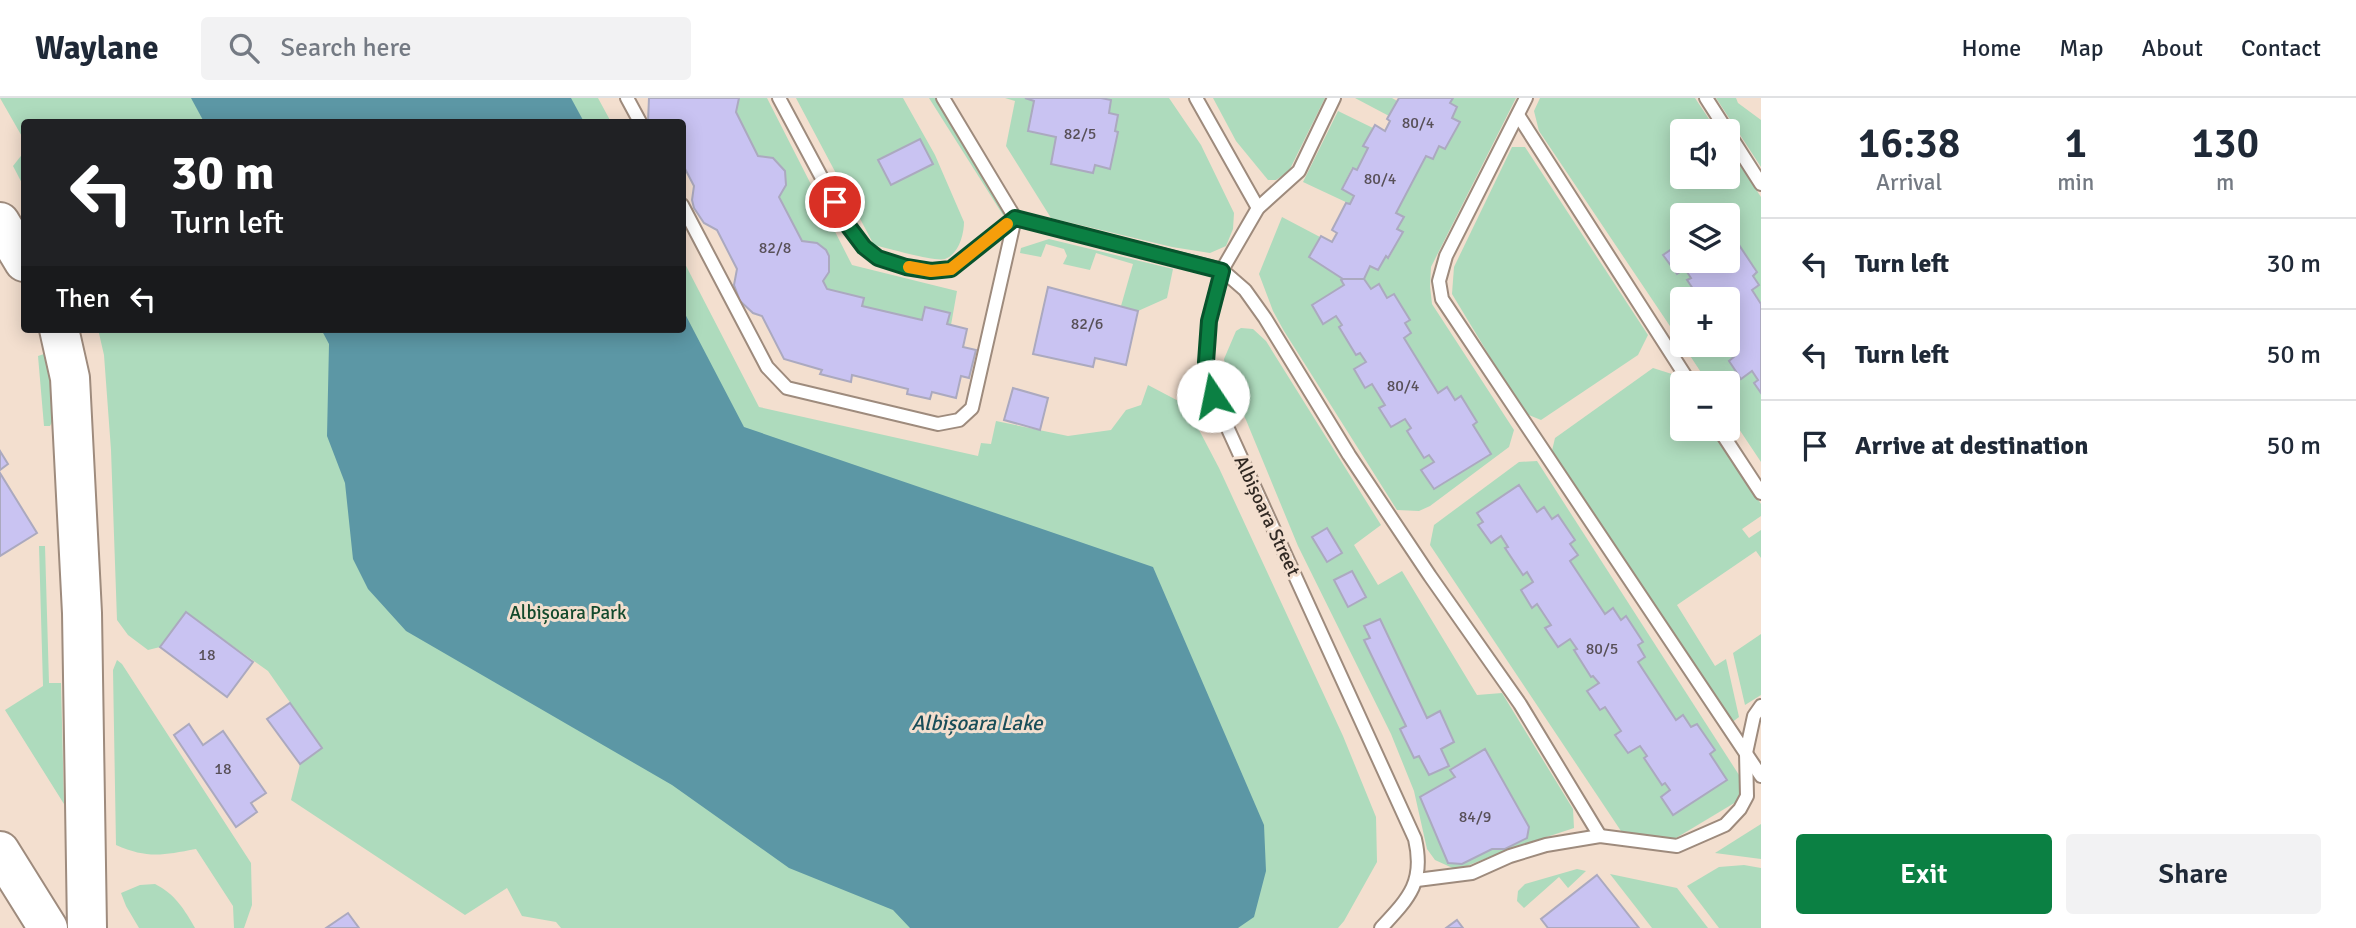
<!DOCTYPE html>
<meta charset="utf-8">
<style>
:root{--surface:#fff;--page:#f2f2f3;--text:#1f2937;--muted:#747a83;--line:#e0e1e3;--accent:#0b8043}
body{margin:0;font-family:Signika,sans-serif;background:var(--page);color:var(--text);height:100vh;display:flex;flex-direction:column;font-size:26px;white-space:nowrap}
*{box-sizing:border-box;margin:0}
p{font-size:23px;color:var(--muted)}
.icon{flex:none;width:38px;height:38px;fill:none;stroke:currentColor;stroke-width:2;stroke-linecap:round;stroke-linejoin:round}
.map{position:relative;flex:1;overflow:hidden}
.drawer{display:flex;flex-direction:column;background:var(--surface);width:595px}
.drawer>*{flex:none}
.hud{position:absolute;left:21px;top:21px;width:665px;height:214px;border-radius:7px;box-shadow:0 4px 18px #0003;background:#202124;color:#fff;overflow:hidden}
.buttons{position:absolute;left:1670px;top:21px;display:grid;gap:14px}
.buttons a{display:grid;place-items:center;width:70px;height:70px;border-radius:7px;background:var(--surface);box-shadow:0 4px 18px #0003;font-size:35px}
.pin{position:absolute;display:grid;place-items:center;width:60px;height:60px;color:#fff;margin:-30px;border:4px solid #fff;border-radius:50%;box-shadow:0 2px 7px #0007}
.me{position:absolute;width:77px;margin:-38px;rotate:349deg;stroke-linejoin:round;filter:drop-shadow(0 0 5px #0008)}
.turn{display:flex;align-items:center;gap:24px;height:147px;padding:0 35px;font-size:32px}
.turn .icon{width:91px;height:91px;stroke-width:2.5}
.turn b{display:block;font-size:49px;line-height:60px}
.then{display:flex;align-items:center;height:66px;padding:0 35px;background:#0003;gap:14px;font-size:26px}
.eta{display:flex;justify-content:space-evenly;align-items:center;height:119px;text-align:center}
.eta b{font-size:42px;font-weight:600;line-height:49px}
.action{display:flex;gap:14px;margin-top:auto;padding:14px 35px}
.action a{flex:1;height:80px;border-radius:7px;background:var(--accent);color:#fff;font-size:28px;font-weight:600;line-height:80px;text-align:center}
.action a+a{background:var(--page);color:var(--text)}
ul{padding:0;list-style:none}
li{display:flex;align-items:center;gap:21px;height:91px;padding:0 35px;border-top:2px solid var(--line)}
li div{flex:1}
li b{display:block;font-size:26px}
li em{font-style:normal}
header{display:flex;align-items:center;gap:42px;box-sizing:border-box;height:98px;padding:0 35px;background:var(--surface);border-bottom:2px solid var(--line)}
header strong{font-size:33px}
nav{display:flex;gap:38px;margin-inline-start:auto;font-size:24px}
.search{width:490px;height:63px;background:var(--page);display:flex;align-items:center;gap:18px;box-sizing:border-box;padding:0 24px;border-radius:7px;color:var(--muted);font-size:26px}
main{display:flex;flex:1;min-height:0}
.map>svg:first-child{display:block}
.green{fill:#aedbbd;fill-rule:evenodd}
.water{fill:#5c97a5}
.building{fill:#c9c3f2;stroke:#aba9bf;stroke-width:2}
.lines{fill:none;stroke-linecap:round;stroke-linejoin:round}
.lane-casing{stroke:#9e8b7d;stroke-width:16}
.primary-casing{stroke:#9e8b7d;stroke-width:42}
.lane{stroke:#fff;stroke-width:12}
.primary{stroke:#fff;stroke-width:38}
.route-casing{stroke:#07532c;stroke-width:18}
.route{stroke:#0b8043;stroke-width:12}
.slow{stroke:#f59e0b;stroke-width:12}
.labels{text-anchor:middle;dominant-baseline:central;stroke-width:6;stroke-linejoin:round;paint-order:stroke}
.number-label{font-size:16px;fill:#585058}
.street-label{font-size:19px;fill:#322a24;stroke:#f3dfcf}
.park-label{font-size:19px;fill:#13492c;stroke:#f3dfcf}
.water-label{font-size:21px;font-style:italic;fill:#194d58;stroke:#f3dfcf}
</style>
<header>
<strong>Waylane</strong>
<div class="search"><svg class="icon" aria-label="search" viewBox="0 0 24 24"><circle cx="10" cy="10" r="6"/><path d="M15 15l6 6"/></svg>Search here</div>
<nav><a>Home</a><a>Map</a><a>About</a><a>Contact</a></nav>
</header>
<main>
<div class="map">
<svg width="1761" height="830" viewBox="0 0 1761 830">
<rect width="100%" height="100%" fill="#f3dfcf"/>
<g class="green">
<path d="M0 0H598L611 24H24V42Z"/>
<path d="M739 0H767L852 167 957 193 951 227 947 226 949 215 925 209 922 222 862 208 863 200 827 191 823 183C839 164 825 142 802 143L779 99 786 87 785 73 773 60 758 58 736 14Z"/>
<path d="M796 0H903L935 57 964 124C964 136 959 156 945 161 934 164 887 150 874 147Z"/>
<path d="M929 0H940L1009 111 1003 117Z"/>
<path d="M1005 0H1169L1201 47 1234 115 1233 131 1226 148 1210 155 1172 149 1051 120 1006 48 1015 3Z"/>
<path d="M1213 0H1325L1289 73 1276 82H1268L1236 43Z"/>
<path d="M1355 0H1392L1397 3 1389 18Z"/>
<path d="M1453 0H1516L1431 169 1430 188 1432 206 1514 332 1509 349 1430 408 1419 413 1397 412 1284 233 1273 213 1259 176 1282 119 1320 139 1309 159 1343 181 1342 183 1344 187 1312 208 1323 226 1336 218 1342 227 1339 230 1356 257 1360 255 1366 264 1354 271 1365 289 1372 286 1385 307 1379 310 1391 329 1405 321 1411 330 1407 333 1424 360 1429 357 1434 364 1421 372 1433 391 1490 357 1473 327 1460 299 1455 302 1447 290 1438 295 1404 240 1405 225 1409 222 1394 196 1387 200 1379 187 1371 191 1364 181 1370 168 1386 158 1389 160 1403 134 1397 131 1404 119 1396 115 1426 58 1432 61 1439 48 1445 51 1459 24 1452 20 1457 10 1450 5Z"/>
<path d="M1540 0H1695L1717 33H1682V79H1727V48L1761 99V364L1727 313V285H1708L1683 247H1727V201H1682V246L1539 33 1534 13ZM1682 117H1727V163H1682Z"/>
<path d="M1716 0H1736L1738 5 1761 22V69Z"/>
<path d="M1338 13 1373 30 1364 47 1368 50 1357 72 1352 70 1342 90 1354 98 1350 106 1303 84Z"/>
<path d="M1512 49H1525L1648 237 1638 257 1541 322 1524 315 1452 196 1454 169Z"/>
<path d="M24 54V89L13 68Z"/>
<path d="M1049 141 1173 171 1167 200 1138 213 1121 208 1133 166 1096 155 1090 172 1063 166 1067 158 1064 151 1046 146 1041 159 1020 155 1021 150Z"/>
<path d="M683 162 759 309 978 358 981 345 991 346 996 323 1068 338 1111 332 1126 312 1141 307 1148 287 1186 307 1219 370 1343 638 1376 719 1377 764 1344 823 1338 830H561L556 824 522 818 507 790 465 817 291 702 300 666 322 650 268 573 186 515 160 549 148 552 128 537 117 522 111 352 104 257 98 231H682Z"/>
<path d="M1241 230 1253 231 1266 243 1381 427 1354 447 1378 487 1402 473 1477 597 1502 595 1573 711 1574 730 1507 752 1457 772 1435 762 1427 751 1414 693 1391 636 1298 448 1246 322 1227 282 1224 261 1236 233Z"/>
<path d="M44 256C50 271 59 314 50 328H44L38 258Z"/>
<path d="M1653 270 1675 277 1682 286V331H1711L1761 406V418L1742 431 1749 440 1761 432V460L1756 453 1677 507 1715 568 1726 561 1739 619 1731 625 1550 361 1555 340Z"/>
<path d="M1537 363 1739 677 1740 695 1736 704 1666 746 1623 736 1430 447 1434 427 1519 364Z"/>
<path d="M39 448H45L49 585H61L64 706 5 612 43 588Z"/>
<path d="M1761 536V597L1745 607 1733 555Z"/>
<path d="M117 562 122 566 251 765 252 807 244 830H234L233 808 196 751C163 757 148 761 116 747L113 572Z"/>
<path d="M1761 726V761L1715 755Z"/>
<path d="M1744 767 1761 770V830H1719L1687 788 1719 769Z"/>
<path d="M1577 771 1586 773 1568 790 1559 779 1524 810 1517 803 1518 793 1525 786Z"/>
<path d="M1610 776 1677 790 1708 830H1652Z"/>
<path d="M155 786C175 796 184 811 195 830H139L126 808 121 795 140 787Z"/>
</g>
<g class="water">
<path d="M191 0H571L584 24H204Z"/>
<path d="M683 212 744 329 1153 469 1264 727 1266 773 1254 819 1238 830H910L893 812 789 770 672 687 406 533 368 491 353 461 345 385 327 338 329 246 321 231H682Z"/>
</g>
<g class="building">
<path d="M649 0H739L736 14 758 58 773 60 785 73 786 87 779 99 802 143 817 145 826 152 829 158V174L823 183 827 191 864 200 862 208 922 222 925 209 950 215 947 226 967 231 963 249 976 252 969 280 961 278 956 300 932 294 930 301 907 296 908 291 852 277 851 284 820 276 822 272 784 261 762 218 753 215 740 203 734 187 737 171 717 132 704 125 694 110 692 102 694 88 682 65V24H648Z"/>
<path d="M1025 0H1101L1111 2 1109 15 1118 17 1115 33 1118 34 1110 71 1095 67 1093 75 1051 66 1056 39 1028 33 1034 3Z"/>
<path d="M1399 0H1453L1450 5 1457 9 1452 20 1460 24 1445 51 1439 48 1433 61 1426 58 1396 115 1404 119 1397 131 1403 134 1388 160 1386 158 1378 172 1370 168 1364 181H1343L1309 159 1321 138 1332 144 1337 135 1332 132 1346 105 1350 106 1354 98 1342 91 1353 70 1357 72 1368 50 1363 48 1375 27 1385 33 1390 23 1387 21Z"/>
<path d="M920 41 933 66 891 87 878 62Z"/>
<path d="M1727 137 1736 149 1739 147 1757 174 1753 178 1759 187 1752 192 1761 206V295L1754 285 1758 282 1752 273 1741 281 1729 263 1735 258 1727 247V201H1700L1687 182 1691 180 1685 171 1677 176 1663 157 1682 144V163H1727Z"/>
<path d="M1343 181H1364L1371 191 1379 186 1387 200 1394 196 1410 222 1405 225 1411 235 1404 240 1438 295 1447 289 1455 302 1461 298 1477 324 1473 327 1491 356 1434 391 1421 372 1434 364 1429 357 1424 360 1407 333 1411 330 1405 321 1391 329 1379 310 1385 307 1372 286 1365 290 1354 271 1366 264 1360 255 1356 257 1339 229 1342 227 1336 218 1323 226 1312 207 1344 187 1341 182Z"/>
<path d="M1048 189 1138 213 1126 267 1095 260 1093 269 1033 256Z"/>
<path d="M1013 290 1048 300 1040 332 1004 322Z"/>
<path d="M0 353 8 366 0 372Z"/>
<path d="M0 375 37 435 0 458Z"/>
<path d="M1519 387 1537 414 1544 409 1552 421 1558 417 1575 442 1570 446 1578 457 1570 463 1605 516 1613 510 1621 522 1626 518 1643 544 1638 547 1645 559 1638 564 1676 622 1683 617 1691 629 1697 626 1715 652 1710 656 1727 682 1673 717 1661 699 1670 692 1665 685 1662 687 1644 660 1647 658 1640 648 1628 655 1615 637 1621 633 1605 609 1600 612 1587 593 1599 585 1593 578 1591 579 1574 552 1577 551 1570 541 1558 549 1545 530 1551 527 1537 506 1532 510 1521 492 1533 484 1527 474 1523 477 1505 450 1508 449 1501 438 1491 445 1478 427 1483 424 1477 415Z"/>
<path d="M1327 430 1342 455 1327 464 1312 439Z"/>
<path d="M1352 473 1366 499 1348 509 1334 482Z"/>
<path d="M186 514 253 564 227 599 160 549Z"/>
<path d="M1380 521 1427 620 1440 613 1454 644 1441 651 1449 668 1429 677 1419 658 1414 660 1400 631 1406 628 1364 542 1370 540 1364 528Z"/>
<path d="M290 605 322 650 300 666 267 621Z"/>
<path d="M189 626 203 647 223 633 266 695 251 705 257 714 236 729 174 637Z"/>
<path d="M1485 651 1529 729 1527 740 1505 751H1492L1462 766 1448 765 1420 699 1455 679 1450 672Z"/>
<path d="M1597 777 1639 830H1548L1541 821Z"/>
<path d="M348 815 359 830H326Z"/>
<path d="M1457 822 1463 830H1446Z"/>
</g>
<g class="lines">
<defs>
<g id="lane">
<path d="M627 0 640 24"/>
<path d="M779 0 846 125 864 149 878 160 906 169 931 173 951 171 1015 120"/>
<path d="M1196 0 1258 110"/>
<path d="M1334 0 1299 73 1258 110 1222 172 1209 223 1206 264 1213 298 1415 741C1425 784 1409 800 1381 830"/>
<path d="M1526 0 1446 158 1439 183 1442 201 1761 678"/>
<path d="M1706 0 1761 86"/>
<path d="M1518 17 1690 285"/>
<path d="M682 107 767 269 787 290 938 326 959 322 972 310 1015 120 943 0"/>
<path d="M1015 120 1222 172 1245 192 1265 220 1349 357 1430 478 1520 606 1600 738"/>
<path d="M1719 331 1761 395"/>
<path d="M1417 782 1472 775 1510 758 1546 747 1600 738 1677 748 1725 727 1740 711 1747 698 1746 655 1754 618 1761 608"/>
</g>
<g id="primary">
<path d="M0 124 24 164"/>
<path d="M59 231 70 280 82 515 87 830"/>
<path d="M0 753 48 830"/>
</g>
</defs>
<use href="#lane" class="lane-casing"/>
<use href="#primary" class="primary-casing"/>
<use href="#lane" class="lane"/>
<use href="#primary" class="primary"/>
</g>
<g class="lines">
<defs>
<path id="route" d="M835 104 846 125 864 149 878 160 906 169 931 173 951 171 1015 120 1222 173 1209 223 1206 264 1213 298"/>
</defs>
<use href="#route" class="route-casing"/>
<use href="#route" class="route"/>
<path class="slow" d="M909 169 931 173 951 171 1007 126"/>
</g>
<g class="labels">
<g class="number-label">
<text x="1418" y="25">80/4</text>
<text x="1080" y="36">82/5</text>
<text x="1380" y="81">80/4</text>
<text x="775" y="150">82/8</text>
<text x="1087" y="226">82/6</text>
<text x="1403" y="288">80/4</text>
<text x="1602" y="551">80/5</text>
<text x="207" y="557">18</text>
<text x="223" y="671">18</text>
<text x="1475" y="719">84/9</text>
</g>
<g class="street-label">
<text transform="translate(1267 418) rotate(65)">Albișoara Street</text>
</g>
<g class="park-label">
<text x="568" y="515">Albișoara Park</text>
</g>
<g class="water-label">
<text x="977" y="625">Albișoara Lake</text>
</g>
</g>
</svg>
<div class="buttons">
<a><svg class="icon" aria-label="sound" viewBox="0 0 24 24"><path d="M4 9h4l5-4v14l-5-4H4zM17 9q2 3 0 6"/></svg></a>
<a><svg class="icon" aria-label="layers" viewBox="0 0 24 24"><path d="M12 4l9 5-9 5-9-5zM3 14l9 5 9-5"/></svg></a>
<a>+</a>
<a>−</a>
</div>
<div class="pin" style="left:835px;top:104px;background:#d93025"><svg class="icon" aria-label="arrive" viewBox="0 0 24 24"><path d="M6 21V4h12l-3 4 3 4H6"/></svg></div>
<svg class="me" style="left:1213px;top:298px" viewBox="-20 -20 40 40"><circle r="19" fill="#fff"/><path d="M0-13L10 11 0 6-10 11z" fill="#0b8043"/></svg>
<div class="hud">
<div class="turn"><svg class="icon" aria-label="left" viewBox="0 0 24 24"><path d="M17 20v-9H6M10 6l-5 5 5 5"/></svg><div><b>30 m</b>Turn left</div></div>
<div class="then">Then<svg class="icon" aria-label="left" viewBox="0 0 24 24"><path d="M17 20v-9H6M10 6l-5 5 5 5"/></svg></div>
</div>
</div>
<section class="drawer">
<div class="eta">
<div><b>16:38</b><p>Arrival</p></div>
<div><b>1</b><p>min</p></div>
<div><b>130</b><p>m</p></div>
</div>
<ul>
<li><svg class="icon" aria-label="left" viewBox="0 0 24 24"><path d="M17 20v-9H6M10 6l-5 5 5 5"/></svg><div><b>Turn left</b></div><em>30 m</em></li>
<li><svg class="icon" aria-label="left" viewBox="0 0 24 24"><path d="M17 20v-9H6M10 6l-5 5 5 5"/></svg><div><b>Turn left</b></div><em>50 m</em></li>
<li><svg class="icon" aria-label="arrive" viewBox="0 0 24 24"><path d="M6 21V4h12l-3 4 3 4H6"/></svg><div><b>Arrive at destination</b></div><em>50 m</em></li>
</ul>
<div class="action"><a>Exit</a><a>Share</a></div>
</section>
</main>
